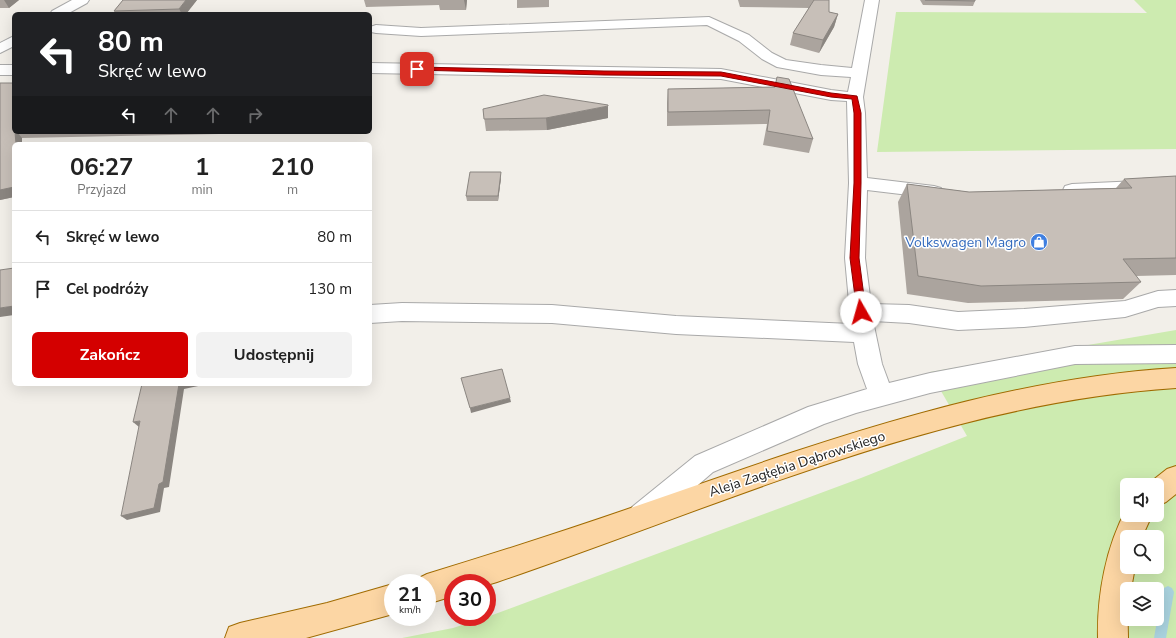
<!DOCTYPE html>
<html lang="pl">
<meta charset="utf-8">
<style>
:root{--surface:#fff;--page:#f2f2f2;--text:#222;--muted:#767676;--line:#e0e0e0;--accent:#d40000}
body{margin:0;font-family:"Nunito Sans",sans-serif;background:var(--page);color:var(--text);height:100vh;display:flex;flex-direction:column;font-size:15px;white-space:nowrap}
*{box-sizing:border-box;margin:0}
p{font-size:13px;color:var(--muted)}
.icon{flex:none;width:22px;height:22px;fill:none;stroke:currentColor;stroke-width:2;stroke-linecap:round;stroke-linejoin:round}
.map{position:relative;flex:1;overflow:hidden}
.side{position:absolute;left:12px;top:142px;width:360px;height:244px;display:flex;flex-direction:column;background:var(--surface);border-radius:6px;box-shadow:0 4px 16px #0002}
.side>*{flex:none}
.hud{position:absolute;left:12px;top:12px;width:360px;height:122px;border-radius:6px;box-shadow:0 4px 16px #0002;background:#202124;color:#fff;overflow:hidden}
.fabs{position:absolute;left:1120px;top:478px;display:grid;gap:8px}
.fabs a{display:grid;place-items:center;width:44px;height:44px;border-radius:6px;background:var(--surface);box-shadow:0 4px 16px #0002;font-size:20px}
.speed{position:absolute;left:384px;top:574px;display:flex;gap:8px;font-size:20px;font-weight:700;text-align:center}
.speed>*{display:grid;place-content:center;width:52px;height:52px;border-radius:50%;background:var(--surface);box-shadow:0 4px 16px #0002;line-height:1}
.speed small{font-size:10px;font-weight:400}
.speed .limit{border:6px solid #d22;background:#fff;color:#111}
.pin{position:absolute;display:grid;place-items:center;width:34px;height:34px;color:#fff;margin:-17px;border-radius:8px;box-shadow:0 2px 6px #0006}
.me{position:absolute;width:44px;margin:-22px;rotate:353deg;stroke-linejoin:round;filter:drop-shadow(0 0 3px #0008)}
.turn{display:flex;align-items:center;gap:14px;height:84px;padding:0 20px;font-size:18px}
.turn .icon{width:52px;height:52px;stroke-width:2.5}
.turn b{display:block;font-size:28px;line-height:34px}
.lanes{display:flex;align-items:center;height:38px;padding:0 20px;background:#0003;justify-content:center;gap:20px;direction:ltr}
.lanes .off{opacity:.35}
.eta{display:flex;justify-content:space-evenly;align-items:center;height:68px;text-align:center}
.eta b{font-size:24px;font-weight:700;line-height:28px}
.primary-button{display:flex;gap:8px;margin-top:auto;padding:8px 20px}
.primary-button a{flex:1;height:46px;border-radius:6px;background:var(--accent);color:#fff;font-size:16px;font-weight:700;line-height:46px;text-align:center}
.primary-button a+a{background:var(--page);color:var(--text)}
ul{padding:0;list-style:none}
li{display:flex;align-items:center;gap:12px;height:52px;padding:0 20px;border-top:1px solid var(--line)}
li div{flex:1}
li b{display:block;font-size:15px}
li em{font-style:normal}
.map>svg:first-child{display:block}
.grass{fill:#cdebb0;fill-rule:evenodd}
.lines{fill:none;stroke-linecap:round;stroke-linejoin:round}
.stream{fill:#aad3df;fill-rule:evenodd}
.minor-casing{stroke:#a9a9a9;stroke-width:2}
.major-casing{stroke:#a06b00;stroke-width:2}
.minor{fill:#fff;fill-rule:evenodd}
.major{fill:#fcd6a4;fill-rule:evenodd}
.wall{fill:#aba49e}
.shaded-wall{fill:#8b8681}
.building{fill:#c7bfb8;stroke:#8b8681}
.route{fill:#d40000;stroke:#8a0000}
.labels{text-anchor:middle;dominant-baseline:central;stroke-width:3;stroke-linejoin:round;paint-order:stroke}
.shop-label{font-size:14px;fill:#366cbe;stroke:#fff;text-anchor:end}
.street-label{font-size:14px;fill:#222;stroke:#fff}
</style>
<div class="map">
<svg width="1176" height="638" viewBox="0 0 1176 638">
<rect width="100%" height="100%" fill="#f2efe9"/>
<g class="grass">
<path d="M1134 0H1176V149L877 152 896 12 1147 13Z"/>
<path d="M1176 330V638H402L453 628 487 617 861 478 967 436 930 372ZM1127 485H1157V515H1127ZM1127 537H1157V567H1127ZM1127 589H1157V619H1127Z"/>
</g>
<g class="lines">
<path class="stream" d="M1168 586 1172 588 1174 592 1166 638H1154L1162 592 1164 588Z"/>
<defs>
<g id="minor">
<path d="M72 0H89L87 3 67 14H50L52 11Z"/>
<path d="M865 0H879L863 97 865 113 867 178 934 186 941 188 943 192 941 196 934 198 867 190 865 258 871 304 909 305 958 312 1024 309 1125 301 1158 291 1176 290V306L1158 307 1125 317 1024 327 958 330 909 323 873 321 882 364 889 383 930 373 1075 346 1176 345V363L1075 364 930 393 856 413 824 424 713 472 652 525 642 529 632 525 628 516 632 507 695 456 808 407 867 389 858 364 854 342 676 334 552 323 402 321 370 323V305L402 303 552 305 676 316 851 324 845 258 849 183 847 101 831 100 721 79 370 73V63L721 69 831 90 848 92 851 77 821 75 777 67 762 59 739 41 707 25 421 36 376 33 371 32 370 27 376 25 421 28 709 17 749 35 772 53 786 60 821 65 852 68Z"/>
<path d="M14 36V46L0 53V43Z"/>
<rect x="0" y="65" width="14" height="10"/>
<path d="M1161 180H1176V192L1072 196 1065 194 1063 190 1065 186 1072 184Z"/>
</g>
<g id="major">
<path d="M1176 368V388C941 403 718 507 497 582L487 585V583H453V596L427 604V583H415L417 579 427 574C503 551 579 526 654 500 823 441 996 379 1176 368Z"/>
<path d="M1176 466V494L1166 502 1157 506V485L1148 484 1167 469Z"/>
<path d="M1127 508V515H1152L1142 537H1127V567H1135L1131 589H1127L1128 638H1098C1097 595 1106 546 1127 508Z"/>
<path d="M393 584V614L306 638H225L229 627 240 623 327 603Z"/>
</g>
</defs>
<use href="#minor" class="minor-casing"/>
<use href="#major" class="major-casing"/>
<use href="#minor" class="minor"/>
<use href="#major" class="major"/>
</g>
<g class="wall">
<path d="M0 0H19L9 8H0Z"/>
<path d="M123 0H197L186 14H116L114 11Z"/>
<path d="M364 0H467L466 10H440L439 5 366 7Z"/>
<path d="M517 0H549V7L517 8Z"/>
<path d="M738 0H829V12L838 14 834 27 819 53 790 45 793 33 809 8 740 7Z"/>
<path d="M920 0H975V1L973 6 923 5Z"/>
<path d="M777 77 813 139 809 153 763 145 767 124 667 126V103L668 89 774 87Z"/>
<path d="M0 83 14 132H275L274 133 22 138V144H14V197L0 200Z"/>
<path d="M483 109 608 118 547 130 486 131Z"/>
<path d="M1176 176V275L1136 276 1141 282 1123 299 968 303 907 294 898 202 907 184 969 192 1116 188 1124 179Z"/>
<path d="M501 178 498 201H467L466 196Z"/>
</g>
<g class="shaded-wall">
<path d="M4 0H19L9 8Z"/>
<path d="M186 0H197L186 14H182L179 9Z"/>
<path d="M464 0H467L466 10Z"/>
<path d="M838 14 834 27 819 53 823 40Z"/>
<path d="M608 106V118L547 130 546 118Z"/>
<path d="M15 132H17L22 138V144H16Z"/>
<path d="M501 172V178L498 201V196Z"/>
<path d="M14 187V197L0 200V190Z"/>
<path d="M14 306V315L0 317V308Z"/>
<path d="M179 384H203V385L184 389 169 487 164 488 160 512 127 520 121 516Z"/>
<path d="M510 398 511 402 471 413 470 408Z"/>
<path d="M140 421 139 427 133 422Z"/>
</g>
<g class="building">
<path d="M123 0H186L179 9 114 11Z"/>
<path d="M814 0H829V12L838 14 823 40 793 33Z"/>
<path d="M925 0H975V1Z"/>
<path d="M777 77 789 79 813 139 767 131 770 110 668 112V89L775 87Z"/>
<path d="M0 83H14V132H15L16 144H14V187L0 190Z"/>
<path d="M544 95 608 105V106L546 118 484 119 483 109Z"/>
<path d="M470 172H501L498 196H466Z"/>
<path d="M1176 176V258L1123 259 1141 282 981 286 918 276 907 184 969 192 1132 188 1124 179Z"/>
<path d="M14 268V306L0 308V270Z"/>
<path d="M502 369 510 398 470 408 461 378Z"/>
<path d="M142 384H179L163 482 159 484 154 508 121 516 140 421 133 422Z"/>
</g>
<path class="route" d="M417 67 604 71 721 72 831 93 857 96 861 113V183L859 258 866 312 864 315 861 316 857 312 850 258 854 183V113L852 99 831 97 721 76 604 75 415 70V68Z"/>
<defs>
<symbol id="shop-disc" viewBox="-11 -11 22 22"><circle r="9.5" fill="#3f7fe0" stroke="#fff"/><path d="M-5-2.5h2.3a2.7 3.5 0 0 1 5.4 0H5L5.5 6h-11ZM-1.5-2.5h3a1.5 2.3 0 0 0-3 0Z" fill="#fff"/></symbol>
</defs>
<g fill-rule="evenodd">
<use href="#shop-disc" x="1029" y="232" width="20" height="20"/>
</g>
<g class="labels">
<g class="shop-label">
<text x="1026" y="242">Volkswagen Magro</text>
</g>
<g class="street-label">
<text transform="translate(797 464) rotate(-18)">Aleja Zagłębia Dąbrowskiego</text>
</g>
</g>
</svg>
<div class="fabs">
<a><svg class="icon" aria-label="sound" viewBox="0 0 24 24"><path d="M4 9h4l5-4v14l-5-4H4zM17 9q2 3 0 6"/></svg></a>
<a><svg class="icon" aria-label="search" viewBox="0 0 24 24"><circle cx="10" cy="10" r="6"/><path d="M15 15l6 6"/></svg></a>
<a><svg class="icon" aria-label="layers" viewBox="0 0 24 24"><path d="M12 4l9 5-9 5-9-5zM3 14l9 5 9-5"/></svg></a>
</div>
<div class="speed"><div>21<small>km/h</small></div><div class="limit">30</div></div>
<div class="pin" style="left:417px;top:69px;background:#d93025"><svg class="icon" aria-label="arrive" viewBox="0 0 24 24"><path d="M6 21V4h12l-3 4 3 4H6"/></svg></div>
<svg class="me" style="left:861px;top:312px" viewBox="-20 -20 40 40"><circle r="19" fill="#fff"/><path d="M0-13L10 11 0 6-10 11z" fill="#d40000"/></svg>
<div class="hud">
<div class="turn"><svg class="icon" aria-label="left" viewBox="0 0 24 24"><path d="M17 20v-9H6M10 6l-5 5 5 5"/></svg><div><b>80 m</b>Skręć w lewo</div></div>
<div class="lanes"><svg class="icon" aria-label="left" viewBox="0 0 24 24"><path d="M17 20v-9H6M10 6l-5 5 5 5"/></svg><svg class="icon off" aria-label="ahead" viewBox="0 0 24 24"><path d="M12 20V5M6 11l6-6 6 6"/></svg><svg class="icon off" aria-label="ahead" viewBox="0 0 24 24"><path d="M12 20V5M6 11l6-6 6 6"/></svg><svg class="icon off" aria-label="right" viewBox="0 0 24 24"><path d="M7 20v-9h11M14 6l5 5-5 5"/></svg></div>
</div>
<section class="side">
<div class="eta">
<div><b>06:27</b><p>Przyjazd</p></div>
<div><b>1</b><p>min</p></div>
<div><b>210</b><p>m</p></div>
</div>
<ul>
<li><svg class="icon" aria-label="left" viewBox="0 0 24 24"><path d="M17 20v-9H6M10 6l-5 5 5 5"/></svg><div><b>Skręć w lewo</b></div><em>80 m</em></li>
<li><svg class="icon" aria-label="arrive" viewBox="0 0 24 24"><path d="M6 21V4h12l-3 4 3 4H6"/></svg><div><b>Cel podróży</b></div><em>130 m</em></li>
</ul>
<div class="primary-button"><a>Zakończ</a><a>Udostępnij</a></div>
</section>
</div>
